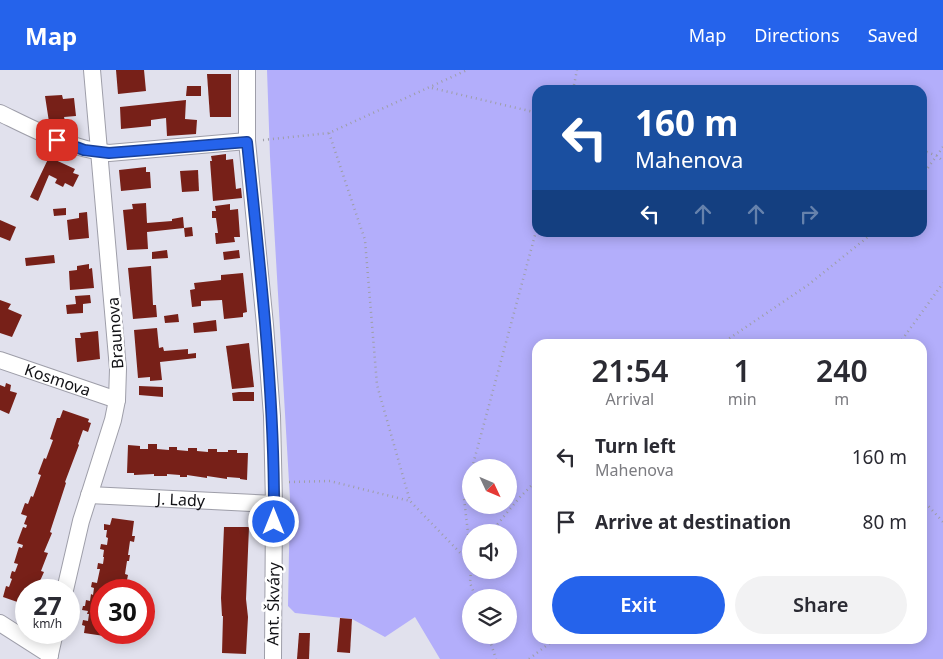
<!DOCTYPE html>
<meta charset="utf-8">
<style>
:root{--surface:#fff;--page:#f2f2f3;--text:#2b2b33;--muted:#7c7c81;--accent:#2563eb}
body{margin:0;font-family:"Noto Sans",sans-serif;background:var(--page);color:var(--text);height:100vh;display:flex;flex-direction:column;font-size:19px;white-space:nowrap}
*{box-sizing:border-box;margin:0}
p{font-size:16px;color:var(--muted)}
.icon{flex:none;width:28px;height:28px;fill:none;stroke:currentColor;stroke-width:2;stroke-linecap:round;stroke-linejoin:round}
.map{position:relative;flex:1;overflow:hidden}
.drawer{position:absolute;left:532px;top:269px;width:395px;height:305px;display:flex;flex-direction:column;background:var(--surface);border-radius:15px;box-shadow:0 2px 12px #0003}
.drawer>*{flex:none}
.guide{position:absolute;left:532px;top:15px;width:395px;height:152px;border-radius:15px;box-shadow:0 2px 12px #0003;background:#1a4fa0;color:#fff;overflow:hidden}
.needle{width:32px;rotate:134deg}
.tools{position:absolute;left:462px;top:389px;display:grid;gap:10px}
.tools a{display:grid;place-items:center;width:55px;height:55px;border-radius:50%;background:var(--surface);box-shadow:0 2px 12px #0003;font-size:25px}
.speed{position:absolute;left:15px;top:509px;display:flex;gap:10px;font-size:25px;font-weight:700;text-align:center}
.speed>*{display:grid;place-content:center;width:65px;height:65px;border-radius:50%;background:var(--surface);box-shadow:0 2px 12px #0003;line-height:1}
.speed small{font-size:12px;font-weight:400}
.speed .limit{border:8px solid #d22;background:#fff;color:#111}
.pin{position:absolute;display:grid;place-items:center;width:42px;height:42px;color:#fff;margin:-21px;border-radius:10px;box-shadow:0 2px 8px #0006}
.me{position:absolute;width:55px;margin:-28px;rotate:0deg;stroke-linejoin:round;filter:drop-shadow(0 0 4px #0008)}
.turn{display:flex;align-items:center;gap:18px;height:105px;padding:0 20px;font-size:22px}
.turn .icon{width:65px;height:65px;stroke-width:2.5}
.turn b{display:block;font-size:35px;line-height:42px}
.lanes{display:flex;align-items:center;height:48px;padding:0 20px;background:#0003;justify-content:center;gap:25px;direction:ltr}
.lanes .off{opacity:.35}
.eta{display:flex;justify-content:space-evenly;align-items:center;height:85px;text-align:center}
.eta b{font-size:30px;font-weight:600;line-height:35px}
.cta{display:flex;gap:10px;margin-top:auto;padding:10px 20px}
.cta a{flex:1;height:58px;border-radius:30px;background:var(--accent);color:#fff;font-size:20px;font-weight:600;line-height:58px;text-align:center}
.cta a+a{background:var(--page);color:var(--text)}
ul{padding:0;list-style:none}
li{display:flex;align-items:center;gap:15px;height:65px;padding:0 20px}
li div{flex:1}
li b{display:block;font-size:19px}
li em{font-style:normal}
header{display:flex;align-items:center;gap:30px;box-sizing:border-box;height:70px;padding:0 25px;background:var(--accent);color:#fff}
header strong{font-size:24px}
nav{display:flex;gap:28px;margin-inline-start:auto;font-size:18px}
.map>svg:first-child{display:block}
.green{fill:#b3aefb;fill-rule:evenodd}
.building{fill:#772018}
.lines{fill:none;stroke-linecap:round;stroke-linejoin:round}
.minor-casing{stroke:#9e9ea9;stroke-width:18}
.path{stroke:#9e9ea7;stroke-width:2.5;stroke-dasharray:1 4;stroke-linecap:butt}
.minor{stroke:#fff;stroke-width:16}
.route-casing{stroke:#184099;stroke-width:12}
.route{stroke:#2563eb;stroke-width:9}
.labels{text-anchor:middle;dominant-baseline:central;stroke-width:5;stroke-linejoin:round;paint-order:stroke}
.street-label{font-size:16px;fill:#121216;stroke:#fff}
</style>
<header>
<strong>Map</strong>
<nav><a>Map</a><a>Directions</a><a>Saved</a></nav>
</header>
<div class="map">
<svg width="943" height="589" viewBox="0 0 943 589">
<rect width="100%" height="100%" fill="#e1e1ed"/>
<path class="green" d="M267 0H943V589H440L415 547 385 567 352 549 295 543 288 536 290 429 270 87ZM538 20H922V162H538ZM538 274H922V569H538ZM471 398H509V435H471ZM471 462H509V500H471ZM471 528H509V565H471Z"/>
<g class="building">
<path d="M116 0H144L146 21 118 24Z"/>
<path d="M207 4H231V47H210Z"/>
<path d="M187 16H201V26H186Z"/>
<path d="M62 25 63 29 74 28 76 46 64 47 65 51 49 52 45 26Z"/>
<path d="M186 30 185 49 197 50 196 64 167 66 166 48 151 50V56L121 59 120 37Z"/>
<path d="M226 84V90L233 89 236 119 241 118 242 128 213 131 210 91H212L211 86Z"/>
<path d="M49 87 75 99 73 103 79 105 73 117 65 113 63 117 55 113 57 109 49 105 38 131 30 127Z"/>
<path d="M146 97V102H150L151 118 121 121 119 100Z"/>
<path d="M198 100 199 121 182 122 180 101Z"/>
<path d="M146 133 147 153 172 151V149L183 147 184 158 147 162 148 179 127 180 123 140 133 139 132 134Z"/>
<path d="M230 134V140L238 139 240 167H234L235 172 216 174 215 163H218L216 148H212V141H216L215 136Z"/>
<path d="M66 138V145L54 146 53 139Z"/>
<path d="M87 142 89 168 69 170 67 150 79 148V143Z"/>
<path d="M0 150 16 157 10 171 0 167Z"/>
<path d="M192 157 193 166 185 167 184 158Z"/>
<path d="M167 180 168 188 152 189V182Z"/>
<path d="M239 180 240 188 224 190 223 182Z"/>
<path d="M54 185 55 193 26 196 25 188Z"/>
<path d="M89 194V199L92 198 94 218 70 220 69 201 77 200V196Z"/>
<path d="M151 196 153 235H156L157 247 133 249 128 198Z"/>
<path d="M243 203 247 242 243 243V247L224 249 222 230 201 231V236L192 237 190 220 195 219 194 213 221 210V205Z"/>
<path d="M90 225 91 233 83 234V243L67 244 66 235 76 234 75 226Z"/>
<path d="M0 230 11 234 8 239 22 245 12 267 0 263Z"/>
<path d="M178 244 179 252 165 253 164 246Z"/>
<path d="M216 250 217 261 194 263 193 253Z"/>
<path d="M157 258 159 278 163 277 164 281 188 279V284L196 283V288L160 292 162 310 150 311V307L138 308 134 260Z"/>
<path d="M98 261 100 289 77 292 75 268H81L80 263Z"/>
<path d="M249 273 254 317 232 319 226 276Z"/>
<path d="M6 313 11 315 10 321 17 323 9 344 0 340V315L5 317Z"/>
<path d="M139 316 163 317V327L139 325Z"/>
<path d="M239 322H254V331H233L232 323Z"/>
<path d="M63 340 89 349 88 352 91 353 88 362 83 360 78 374 79 375 65 412 66 413 50 462 52 463 44 482 48 483 41 501 44 502 36 520H26V535L3 527 6 516 9 517 12 509 10 508 11 504 12 501 15 502 18 494 14 493 19 477 22 478 23 475 17 473 23 457 26 458 27 455 24 454 27 446 21 444 25 433 28 434 31 426 33 427 41 405 38 404 44 388 46 389 53 370 50 369 57 348H60Z"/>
<path d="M148 374H157V379L169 380V377H177V380L188 381V378H197V381L208 382V379H217V382H228V380H237V383H248L247 410 240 409V408L227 407V409L207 406V408L187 405V407H180V405L167 404V406H154V404L134 405V403H127L128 375 140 376V379H148Z"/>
<path d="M112 448 134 451 132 466H135L134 472 130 471 128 485H130L129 491H127L125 504 128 505 127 510H122L120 520H101V562H111V567L84 563 85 556 82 555 83 550 88 551 89 544H87L88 541 82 540 83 536H85L86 530 90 531 91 524 93 525 94 518 91 517 92 512 97 513 100 499H97L98 493 103 494 104 487H103L104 480 100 479 101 474 107 475 108 468 106 467 107 460H104V454L110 455Z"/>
<path d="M224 457H249L246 529 248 547 246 584 222 583 223 546H222L221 528Z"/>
<path d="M340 548 352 549 350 583 337 582Z"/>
<path d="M299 563H310L309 589H297Z"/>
</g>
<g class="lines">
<defs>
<g id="minor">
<path d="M247 0V71L265 255 272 346 274 434 273 589"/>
<path d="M0 43C35 60 70 79 109 83L247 71"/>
<path id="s1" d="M0 290 117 330"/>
<path id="s2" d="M89 425 274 434"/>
<path d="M65 520 81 451 113 350 117 330 118 299 92 0"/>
<path d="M0 553 50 585"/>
<path d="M49 589 55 562"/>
</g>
</defs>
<use href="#minor" class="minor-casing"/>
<g class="path">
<path d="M432 18 538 43"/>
<path d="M573 20 577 0"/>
<path d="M329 63 365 170 377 315 410 431 471 494"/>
<path d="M263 70 329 63 467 0"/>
<path d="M922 80 937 86 943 91"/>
<path d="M922 106 943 77"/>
<path d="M721 274 808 215 874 162"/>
<path d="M899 274 943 213"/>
<path d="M472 398 538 154"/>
<path d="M471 400 464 428 471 490"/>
<path d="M289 412 330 411 410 431"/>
<path d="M922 429 943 452"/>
<path d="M491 462 520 427 538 409"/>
<path d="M471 500 470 513 476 528"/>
<path d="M69 550 73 532"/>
<path d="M488 565 496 589"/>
<path d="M529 589 555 569"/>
</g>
<use href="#minor" class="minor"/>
</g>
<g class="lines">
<defs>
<path id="route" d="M57 70 84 80 109 83 247 72C260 198 275 324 274 452"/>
</defs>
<use href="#route" class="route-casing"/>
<use href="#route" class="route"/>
</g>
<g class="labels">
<g class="street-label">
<text transform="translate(115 263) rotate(-94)">Braunova</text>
<text stroke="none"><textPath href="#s1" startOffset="61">Kosmova</textPath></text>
<text stroke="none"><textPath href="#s2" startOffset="92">J. Lady</textPath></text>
<text transform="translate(273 534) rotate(-89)">Ant. Škváry</text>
</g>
</g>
</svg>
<div class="tools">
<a><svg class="needle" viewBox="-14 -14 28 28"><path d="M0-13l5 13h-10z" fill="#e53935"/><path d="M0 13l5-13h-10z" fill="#7c7c81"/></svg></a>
<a><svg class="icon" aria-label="sound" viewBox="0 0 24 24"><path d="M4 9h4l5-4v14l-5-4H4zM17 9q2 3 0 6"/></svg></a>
<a><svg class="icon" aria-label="layers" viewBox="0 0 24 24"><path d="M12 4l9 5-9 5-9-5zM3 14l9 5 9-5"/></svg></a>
</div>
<div class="speed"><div>27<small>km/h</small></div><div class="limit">30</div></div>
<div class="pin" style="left:57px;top:70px;background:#d93025"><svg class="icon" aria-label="arrive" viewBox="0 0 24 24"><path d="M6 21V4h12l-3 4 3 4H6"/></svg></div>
<svg class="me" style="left:274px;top:452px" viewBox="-20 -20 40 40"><circle r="17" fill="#2563eb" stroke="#fff" stroke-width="3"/><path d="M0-11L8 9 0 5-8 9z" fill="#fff"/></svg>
<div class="guide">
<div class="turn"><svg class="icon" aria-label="left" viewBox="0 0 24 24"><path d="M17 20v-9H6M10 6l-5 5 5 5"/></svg><div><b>160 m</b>Mahenova</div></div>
<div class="lanes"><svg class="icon" aria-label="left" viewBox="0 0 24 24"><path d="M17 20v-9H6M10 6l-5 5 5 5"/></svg><svg class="icon off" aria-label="ahead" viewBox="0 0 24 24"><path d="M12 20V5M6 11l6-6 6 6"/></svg><svg class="icon off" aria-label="ahead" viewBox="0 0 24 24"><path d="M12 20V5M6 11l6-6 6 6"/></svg><svg class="icon off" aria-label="right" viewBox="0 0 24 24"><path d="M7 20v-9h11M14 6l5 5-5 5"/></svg></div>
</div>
<section class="drawer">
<div class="eta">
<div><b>21:54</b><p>Arrival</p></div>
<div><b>1</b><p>min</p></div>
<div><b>240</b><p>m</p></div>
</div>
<ul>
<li><svg class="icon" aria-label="left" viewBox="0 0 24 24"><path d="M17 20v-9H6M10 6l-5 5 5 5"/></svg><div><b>Turn left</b><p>Mahenova</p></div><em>160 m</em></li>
<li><svg class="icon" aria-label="arrive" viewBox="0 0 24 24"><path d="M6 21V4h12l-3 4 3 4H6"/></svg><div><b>Arrive at destination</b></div><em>80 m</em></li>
</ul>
<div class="cta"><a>Exit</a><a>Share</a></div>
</section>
</div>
